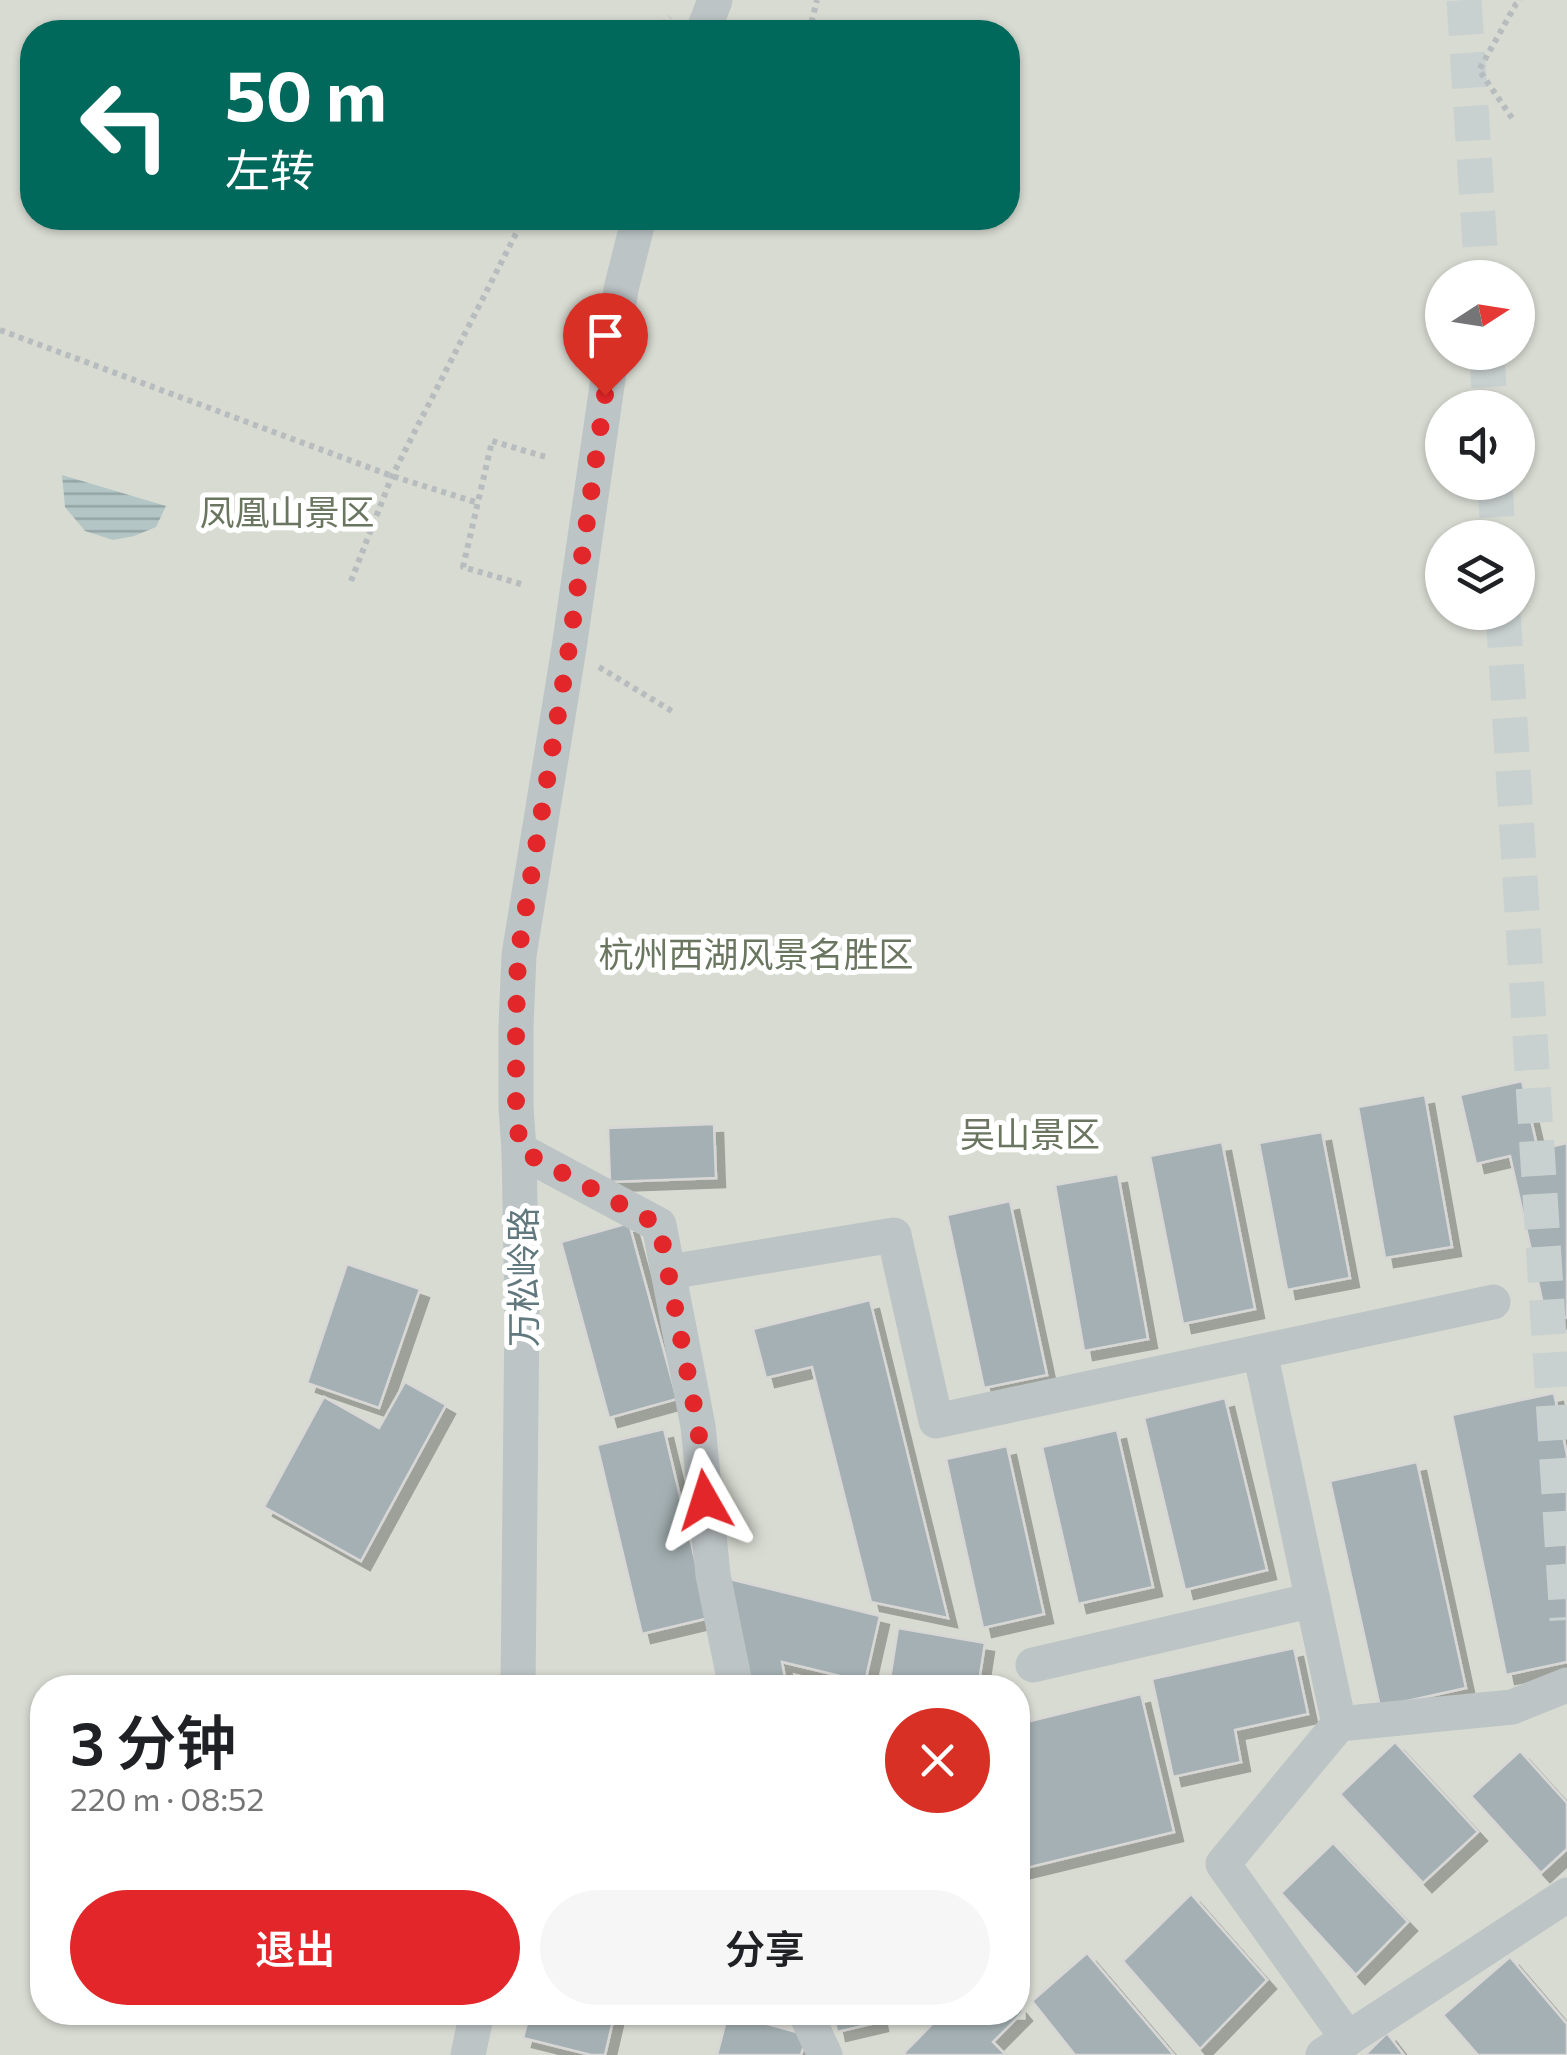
<!DOCTYPE html>
<html lang="zh">
<meta charset="utf-8">
<style>
:root{--surface:#fff;--page:#f6f6f6;--text:#202124;--muted:#757577;--accent:#e32629}
body{margin:0;font-family:Commissioner,"Noto Sans SC",sans-serif;background:var(--page);color:var(--text);height:100vh;display:flex;flex-direction:column;font-size:38px;white-space:nowrap}
*{box-sizing:border-box;margin:0}
p{font-size:32px;color:var(--muted)}
.icon{flex:none;width:55px;height:55px;fill:none;stroke:currentColor;stroke-width:2;stroke-linecap:round;stroke-linejoin:round}
.map{position:relative;flex:1;overflow:hidden}
.sheet{position:absolute;left:30px;top:1675px;width:1000px;height:350px;display:flex;flex-direction:column;background:var(--surface);border-radius:40px;box-shadow:0 2px 8px #0004}
.sheet>*{flex:none}
.top-card{position:absolute;left:20px;top:20px;width:1000px;height:210px;border-radius:40px;box-shadow:0 2px 8px #0004;background:#00695c;color:#fff;overflow:hidden}
.needle{width:65px;rotate:78deg}
.buttons{position:absolute;left:1425px;top:260px;display:grid;gap:20px}
.buttons a{display:grid;place-items:center;width:110px;height:110px;border-radius:50%;background:var(--surface);box-shadow:0 2px 8px #0004;font-size:50px}
.pin{position:absolute;display:grid;place-items:center;width:85px;height:85px;color:#fff;margin:-102px -42px;border-radius:50% 50% 50% 0;rotate:-45deg;box-shadow:0 0 10px #0007}
.pin .icon{rotate:45deg}
.me{position:absolute;width:110px;margin:-55px;rotate:354deg;stroke-linejoin:round;filter:drop-shadow(0 0 8px #0008)}
.turn{display:flex;align-items:center;gap:35px;height:210px;padding:0 40px;font-size:45px}
.turn .icon{width:130px;height:130px;stroke-width:2.5}
.turn b{display:block;font-size:70px;line-height:85px}
.round{display:grid;place-items:center;flex:none;width:105px;height:105px;border-radius:52px;background:var(--page)}
.head{display:flex;align-items:center;justify-content:space-between;height:170px;padding:0 40px}
h1{font-size:60px;font-weight:600;line-height:75px}
.button{display:flex;gap:20px;margin-top:auto;padding:20px 40px}
.button a{flex:1;height:115px;border-radius:60px;background:var(--accent);color:#fff;font-size:40px;font-weight:600;line-height:115px;text-align:center}
.button a+a{background:var(--page);color:var(--text)}
.map>svg:first-child{display:block}
.park{fill:#d8dbd2;fill-rule:evenodd}
.water{fill:url(#water-rules)}
.building{fill:#a4b0b3;stroke:#d8d7d6;stroke-width:2.5;filter:url(#shadow)}
.lines{fill:none;stroke-linecap:round;stroke-linejoin:round}
.minor-tunnel{stroke:#c9d0d0;stroke-width:35;stroke-dasharray:35 18;stroke-linecap:butt}
.path{stroke:#b7bcbe;stroke-width:6;stroke-dasharray:5 5;stroke-linecap:butt}
.minor{stroke:#bdc4c6;stroke-width:35}
.route{stroke:#e32629;stroke-width:18;stroke-dasharray:0 32.4}
.labels{text-anchor:middle;dominant-baseline:central;stroke-width:10;stroke-linejoin:round;paint-order:stroke}
.park-label{font-size:35px;fill:#6a7660;stroke:#fff}
.street-label{font-size:35px;fill:#61797e;stroke:#fff}
</style>
<div class="map">
<svg width="1567" height="2055" viewBox="0 0 1567 2055">
<defs>
<pattern id="water-rules" width="6" height="5" patternUnits="userSpaceOnUse" patternTransform="scale(2.5)"><rect width="6" height="5" fill="#b3c5c5"/><path d="M0 2.5h6" fill="none" stroke="#95a5a5"/></pattern>
<filter id="shadow"><feDropShadow dx="9" dy="9" stdDeviation="0" flood-color="#0004"/></filter>
</defs>
<rect width="100%" height="100%" fill="#f6f6f3"/>
<path class="park" d="M0 0H1567V2055H0ZM32 32H1008V218H32ZM1442 278H1518V352H1442ZM1442 408H1518V482H1442ZM1442 538H1518V612H1442ZM42 1688H1018V2012H42Z"/>
<path class="water" d="M62 475 166 506 156 527 134 536 113 540 85 531 65 507Z"/>
<g class="building">
<path d="M1522 1081 1538 1150 1567 1143V1317L1547 1322 1510 1156 1476 1164 1460 1095Z"/>
<path d="M1425 1095 1452 1247 1385 1258 1358 1107Z"/>
<path d="M714 1124 716 1178 610 1182 608 1128Z"/>
<path d="M1322 1132 1350 1278 1287 1290 1259 1143Z"/>
<path d="M1222 1142 1255 1309 1183 1324 1150 1156Z"/>
<path d="M1118 1174 1148 1339 1084 1351 1055 1185Z"/>
<path d="M1010 1201 1047 1375 984 1388 947 1215Z"/>
<path d="M629 1223 677 1399 609 1418 561 1242Z"/>
<path d="M347 1264 420 1289 379 1408 307 1383Z"/>
<path d="M870 1300 948 1618 871 1602 812 1367 766 1378 753 1329Z"/>
<path d="M405 1382 446 1405 361 1561 264 1507 324 1397 379 1428Z"/>
<path d="M1554 1393 1567 1455V1662L1506 1675 1452 1415Z"/>
<path d="M1225 1398 1267 1570 1185 1590 1144 1418Z"/>
<path d="M664 1429 709 1618 642 1634 597 1445Z"/>
<path d="M1117 1430 1153 1587 1078 1604 1042 1447Z"/>
<path d="M1007 1446 1044 1614 983 1628 946 1459Z"/>
<path d="M1417 1462 1466 1688 1380 1707 1330 1481Z"/>
<path d="M713 1575 880 1616 865 1682 782 1662 787 1688H735Z"/>
<path d="M898 1628 985 1643 978 1688H937L890 1679Z"/>
<path d="M1294 1648 1308 1714 1235 1730 1241 1762 1173 1777 1152 1679Z"/>
<path d="M1141 1694 1174 1832 1018 1870V1724Z"/>
<path d="M1395 1742 1478 1832 1423 1883 1340 1794Z"/>
<path d="M1520 1751 1567 1803V1849L1541 1873 1471 1796Z"/>
<path d="M1333 1843 1408 1922 1356 1975 1281 1893Z"/>
<path d="M1191 1894 1267 1980 1200 2049 1123 1961Z"/>
<path d="M1087 1953 1174 2055H1075L1032 2001Z"/>
<path d="M1510 1957 1567 2024V2055H1478L1443 2015Z"/>
<path d="M1018 2006 1023 2012 993 2042 1006 2055H906L904 2053 944 2012H1018Z"/>
<path d="M530 2012H615L605 2055H591L523 2038Z"/>
<path d="M833 2012H877L879 2022 837 2032Z"/>
<path d="M728 2013 807 2035 801 2055H717Z"/>
<path d="M1387 2033 1404 2055H1365Z"/>
</g>
<g class="lines">
<g class="minor-tunnel">
<path d="M1464 0 1482 278"/>
<path d="M1487 352 1490 408"/>
<path d="M1495 482 1498 538"/>
<path d="M1503 612 1567 1620"/>
</g>
<g class="path">
<path d="M656 32 670 17"/>
<path d="M809 32 817 0"/>
<path d="M1512 118 1479 70 1516 4 1521 0"/>
<path d="M0 330 392 476 478 503"/>
<path d="M351 581 392 476 524 218"/>
<path d="M521 584 463 567 492 441 546 457"/>
<path d="M599 667 675 713"/>
</g>
<g class="minor">
<path d="M703 32 715 0"/>
<path d="M519 1150 659 1225 698 1426 713 1575 736 1688"/>
<path d="M669 1272 894 1235 936 1421 1493 1302"/>
<path d="M1260 1352 1339 1724 1223 1864 1348 2039"/>
<path d="M1033 1665 1313 1600"/>
<path d="M518 1688 522 1311 519 1150 516 1107V1027L519 955 569 648 621 289 639 218"/>
<path d="M1339 1724 1512 1707 1567 1685"/>
<path d="M805 2012 825 2055"/>
<path d="M468 2055 477 2012"/>
<path d="M1323 2055 1567 1895"/>
</g>
</g>
<g class="lines">
<path class="route" d="M605 395 569 648 518 955 516 1027V1106L520 1150 659 1225 698 1426 705 1500"/>
</g>
<g class="labels">
<g class="park-label">
<text x="287" y="510">凤凰山景区</text>
<text x="756" y="952">杭州西湖风景名胜区</text>
<text x="1030" y="1132">吴山景区</text>
</g>
<g class="street-label">
<text transform="translate(521 1277) rotate(-90)">万松岭路</text>
</g>
</g>
</svg>
<div class="buttons">
<a><svg class="needle" viewBox="-14 -14 28 28"><path d="M0-13l5 13h-10z" fill="#e53935"/><path d="M0 13l5-13h-10z" fill="#757577"/></svg></a>
<a><svg class="icon" aria-label="sound" viewBox="0 0 24 24"><path d="M4 9h4l5-4v14l-5-4H4zM17 9q2 3 0 6"/></svg></a>
<a><svg class="icon" aria-label="layers" viewBox="0 0 24 24"><path d="M12 4l9 5-9 5-9-5zM3 14l9 5 9-5"/></svg></a>
</div>
<div class="pin" style="left:605px;top:395px;background:#d93025"><svg class="icon" aria-label="arrive" viewBox="0 0 24 24"><path d="M6 21V4h12l-3 4 3 4H6"/></svg></div>
<svg class="me" style="left:705px;top:1500px" viewBox="-20 -20 40 40"><path d="M0-17L14 15 0 8-14 15z" fill="#e32629" stroke="#fff" stroke-width="4"/></svg>
<div class="top-card">
<div class="turn"><svg class="icon" aria-label="left" viewBox="0 0 24 24"><path d="M17 20v-9H6M10 6l-5 5 5 5"/></svg><div><b>50 m</b>左转</div></div>
</div>
<section class="sheet">
<div class="head"><div><h1>3 分钟</h1><p>220 m · 08:52</p></div><a class="round" style="background:#d93025;color:#fff"><svg class="icon" aria-label="close" viewBox="0 0 24 24"><path d="M6 6l12 12M18 6L6 18"/></svg></a></div>
<div class="button"><a>退出</a><a>分享</a></div>
</section>
</div>
